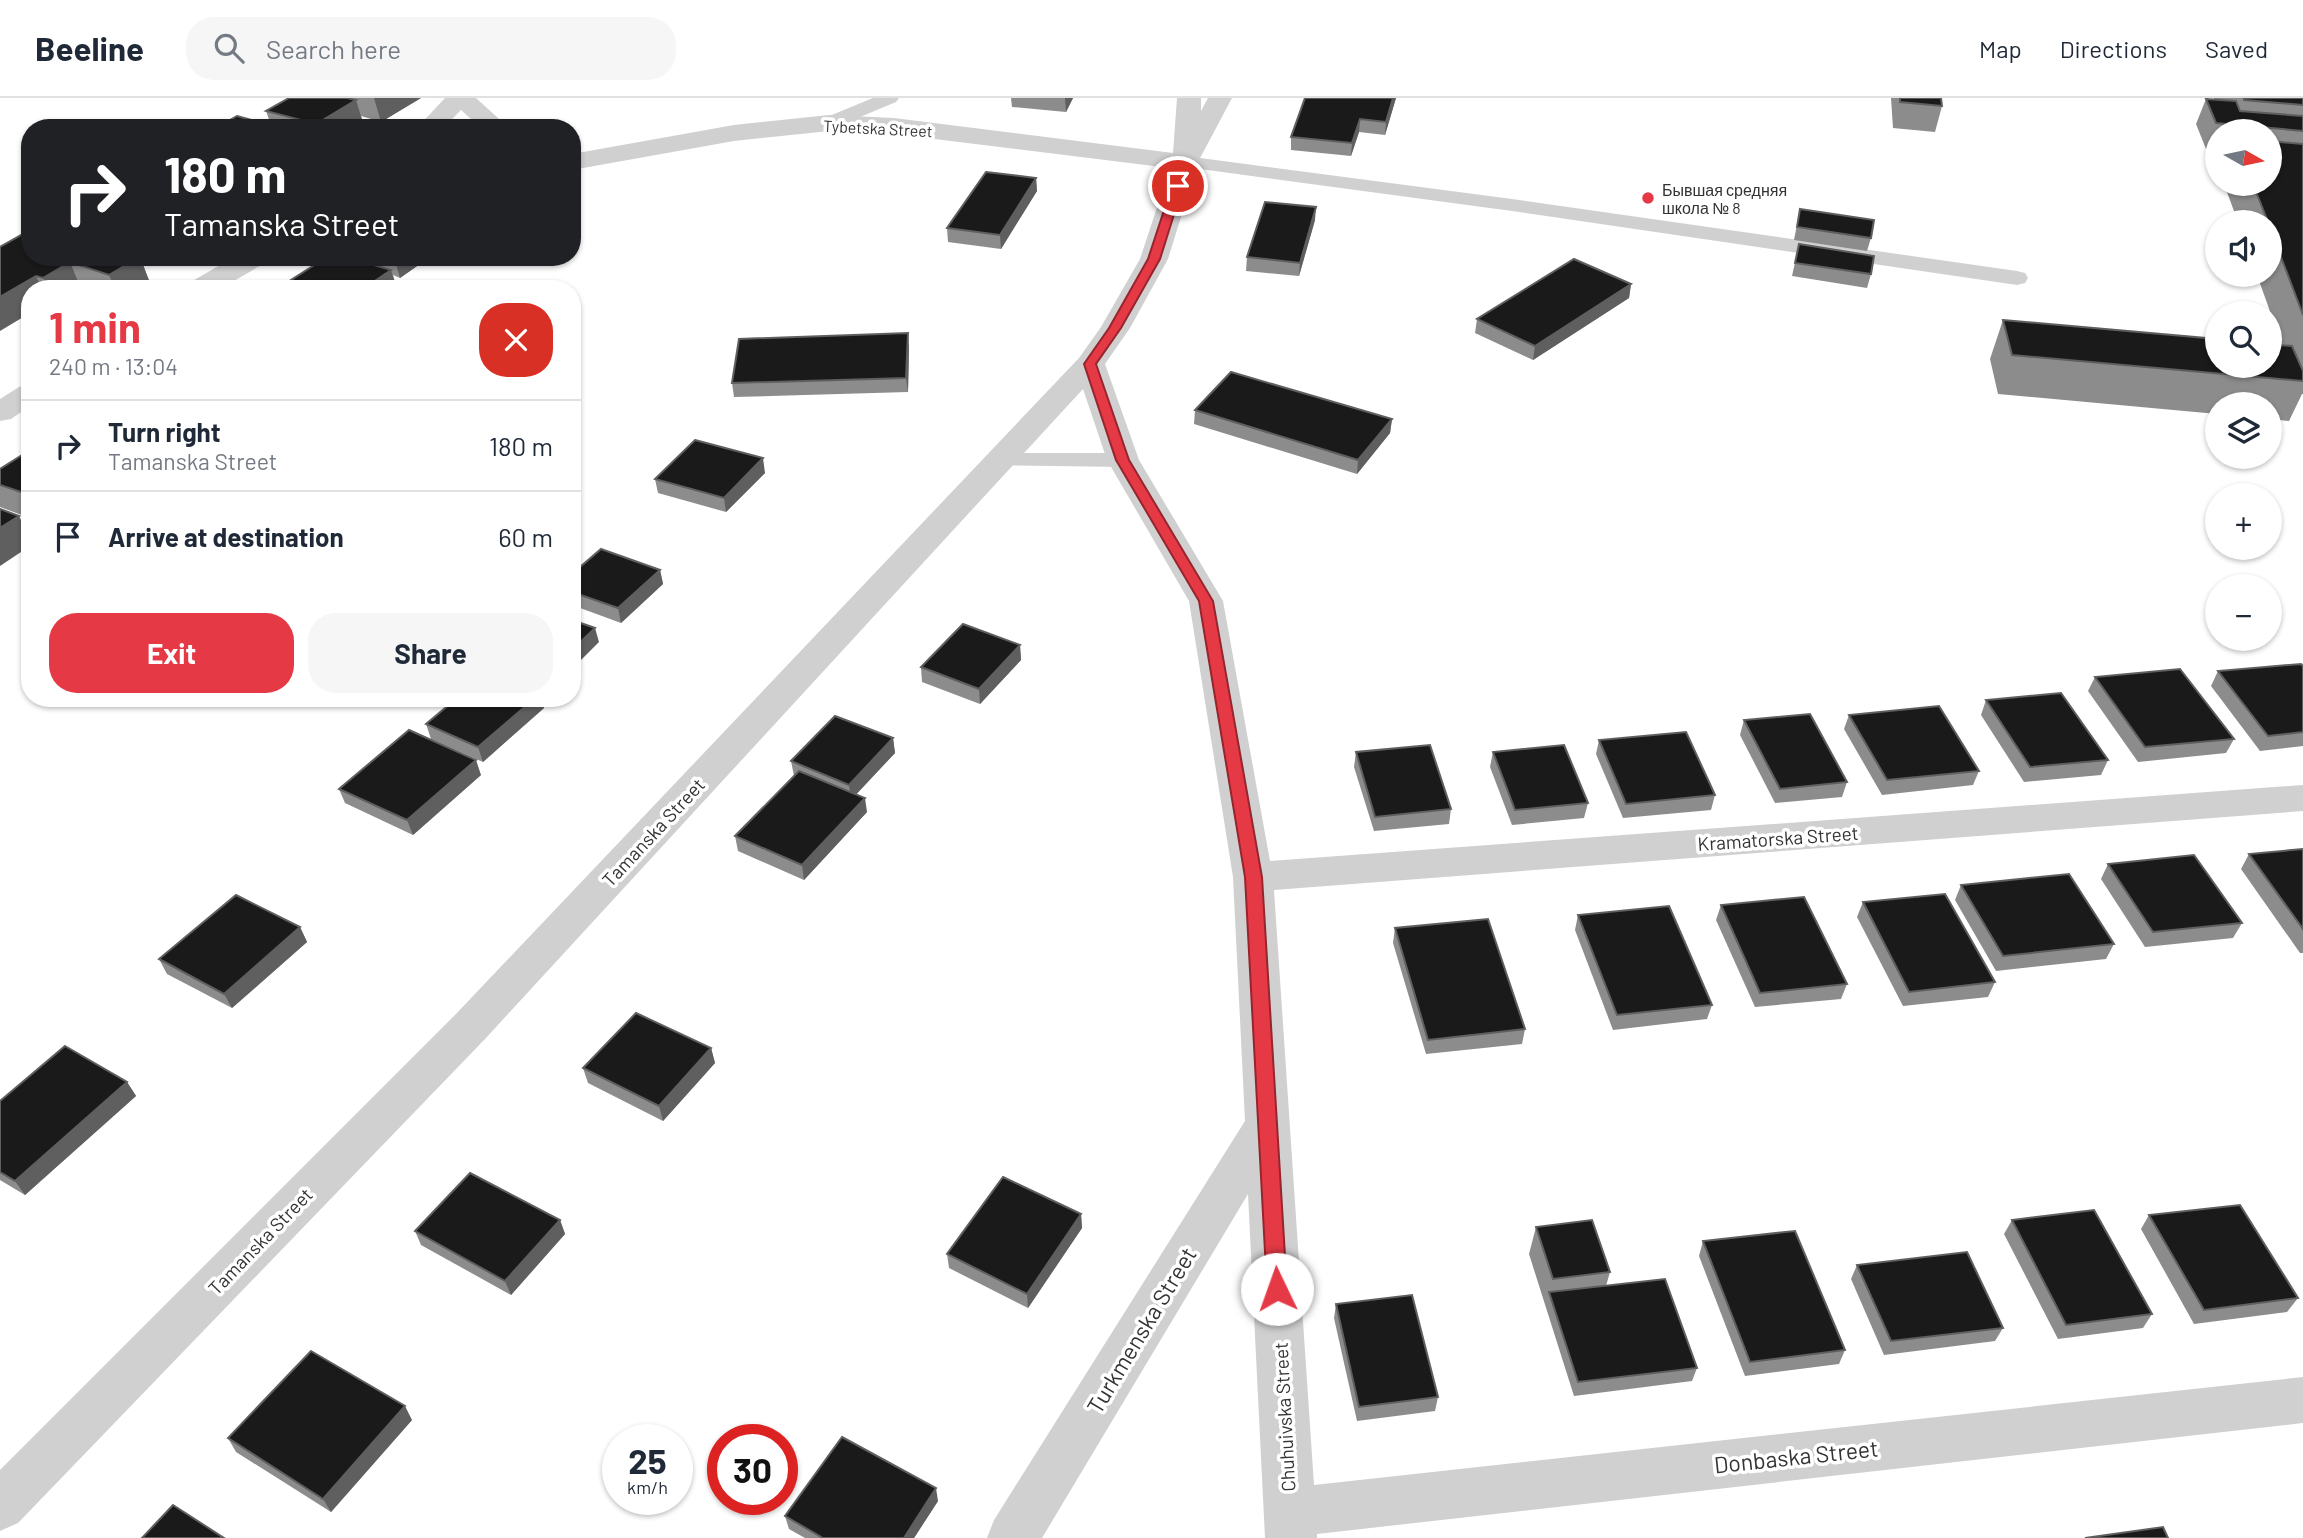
<!DOCTYPE html>
<meta charset="utf-8">
<style>
:root{--surface:#fff;--page:#f6f6f7;--text:#1f2937;--muted:#747a83;--line:#e0e1e3;--accent:#e63946}
body{margin:0;font-family:Barlow,sans-serif;background:var(--page);color:var(--text);height:100vh;display:flex;flex-direction:column;font-size:26px;white-space:nowrap}
*{box-sizing:border-box;margin:0}
p{font-size:23px;color:var(--muted)}
.icon{flex:none;width:38px;height:38px;fill:none;stroke:currentColor;stroke-width:2;stroke-linecap:round;stroke-linejoin:round}
.map{position:relative;flex:1;overflow:hidden}
.side{position:absolute;left:21px;top:182px;width:560px;height:427px;display:flex;flex-direction:column;background:var(--surface);border-radius:28px;box-shadow:0 2px 5px #0004}
.side>*{flex:none}
.top-card{position:absolute;left:21px;top:21px;width:560px;height:147px;border-radius:28px;box-shadow:0 2px 5px #0004;background:#202124;color:#fff;overflow:hidden}
.needle{width:46px;rotate:99deg}
.tools{position:absolute;left:2205px;top:21px;display:grid;gap:14px}
.tools a{display:grid;place-items:center;width:77px;height:77px;border-radius:50%;background:var(--surface);box-shadow:0 2px 5px #0004;font-size:35px}
.speed{position:absolute;left:602px;top:1326px;display:flex;gap:14px;font-size:35px;font-weight:700;text-align:center}
.speed>*{display:grid;place-content:center;width:91px;height:91px;border-radius:50%;background:var(--surface);box-shadow:0 2px 5px #0004;line-height:1}
.speed small{font-size:18px;font-weight:400}
.speed .limit{border:10px solid #d22;background:#fff;color:#111}
.pin{position:absolute;display:grid;place-items:center;width:60px;height:60px;color:#fff;margin:-30px;border:4px solid #fff;border-radius:50%;box-shadow:0 2px 7px #0007}
.me{position:absolute;width:77px;margin:-38px;rotate:357deg;stroke-linejoin:round;filter:drop-shadow(0 0 5px #0008)}
.turn{display:flex;align-items:center;gap:24px;height:147px;padding:0 28px;font-size:32px}
.turn .icon{width:91px;height:91px;stroke-width:2.5}
.turn b{display:block;font-size:49px;line-height:60px}
.round{display:grid;place-items:center;flex:none;width:74px;height:74px;border-radius:28px;background:var(--page)}
.overview{display:flex;align-items:center;justify-content:space-between;height:119px;padding:0 28px}
h1{font-size:42px;font-weight:700;line-height:52px;color:var(--accent)}
.cta{display:flex;gap:14px;margin-top:auto;padding:14px 28px}
.cta a{flex:1;height:80px;border-radius:28px;background:var(--accent);color:#fff;font-size:28px;font-weight:700;line-height:80px;text-align:center}
.cta a+a{background:var(--page);color:var(--text)}
ul{padding:0;list-style:none}
li{display:flex;align-items:center;gap:21px;height:91px;padding:0 28px;border-top:2px solid var(--line)}
li div{flex:1}
li b{display:block;font-size:26px}
li em{font-style:normal}
header{display:flex;align-items:center;gap:42px;box-sizing:border-box;height:98px;padding:0 35px;background:var(--surface);border-bottom:2px solid var(--line)}
header strong{font-size:33px}
nav{display:flex;gap:38px;margin-inline-start:auto;font-size:24px}
.search{width:490px;height:63px;background:var(--page);display:flex;align-items:center;gap:18px;box-sizing:border-box;padding:0 24px;border-radius:28px;color:var(--muted);font-size:26px}
.map>svg:first-child{display:block}
.lines{fill:none;stroke-linecap:round;stroke-linejoin:round}
.service{fill:#d0d0d0;fill-rule:evenodd}
.minor{fill:#d0d0d0;fill-rule:evenodd}
.wall{fill:#8c8c8c}
.shaded-wall{fill:#5f5f5f}
.building{fill:#1a1a1a;stroke:#5f5f5f;stroke-width:2}
.route{fill:#e63946;stroke:#96252e;stroke-width:2}
.poi-dot{fill:#e63946;stroke:#fff;stroke-width:2.5}
.labels{text-anchor:middle;dominant-baseline:central;stroke-width:7;stroke-linejoin:round;paint-order:stroke}
.far-street-label{font-size:16px;fill:#333;stroke:#fff}
.far-poi-label{font-size:16px;fill:#333;stroke:#fff;text-anchor:start}
.street-label{font-size:19px;fill:#333;stroke:#fff}
.near-street-label{font-size:23px;fill:#333;stroke:#fff}
</style>
<header>
<strong>Beeline</strong>
<div class="search"><svg class="icon" aria-label="search" viewBox="0 0 24 24"><circle cx="10" cy="10" r="6"/><path d="M15 15l6 6"/></svg>Search here</div>
<nav><a>Map</a><a>Directions</a><a>Saved</a></nav>
</header>
<div class="map">
<svg width="2303" height="1440" viewBox="0 0 2303 1440">
<rect width="100%" height="100%" fill="#fff"/>
<g class="lines">
<g class="service">
<path d="M873 0H899L896 4 836 29H822L819 25 822 21Z"/>
<path d="M1185 58 1512 101 2017 173 2025 175 2028 180 2025 185 2017 187 1512 113 1178 68 1175 64 1178 60Z"/>
<path d="M1000 355H1123L1132 357 1135 362 1132 367 1123 369 991 367 988 362 991 357Z"/>
</g>
<g class="minor">
<path d="M445 0H476L509 30H481L461 12 443 30H417Z"/>
<path d="M1177 0H1201V13L1208 0H1232L1198 64 1168 161 1130 230 1105 266 1139 362 1223 503 1270 763 2303 687V713L1274 792 1314 1387 2303 1279V1325L1317 1436V1440H1265L1248 1096 1042 1440H987L994 1422 1245 1023 1233 779 1189 503 1107 362 1083 291 485 941 18 1425 0 1433V1372L455 917 1079 260 1101 229 1140 161 1170 70 894 36 829 33 734 43 572 72V56L734 27 829 17 894 20 1173 55Z"/>
<path d="M234 159H269L265 165 220 191H185L189 185Z"/>
<path d="M30 286V308L11 321 0 323V301L19 289Z"/>
</g>
</g>
<g class="wall">
<path d="M289 0H421L381 24 361 18 364 28 360 30H216L271 27 266 13Z"/>
<path d="M1011 0H1073L1066 14 1012 9Z"/>
<path d="M1305 0H1396L1385 37 1359 34 1351 58 1291 52V39Z"/>
<path d="M1891 0H1941L1942 8 1935 34 1893 30Z"/>
<path d="M2214 0H2303V296H2302L2289 323 2270 321V306H2217V316L1998 296 1990 261 2003 222 2282 247 2257 177H2270V124H2238L2224 86H2270V33H2217V52L2206 51 2196 26 2206 1H2214Z"/>
<path d="M1036 80 1037 93 1001 151 948 144 947 130Z"/>
<path d="M1800 111 1871 140 1867 153 1794 142Z"/>
<path d="M1315 122 1299 178 1246 173 1247 159Z"/>
<path d="M1799 146 1871 176 1867 190 1792 178Z"/>
<path d="M0 149 140 159 150 185 141 191H30Z"/>
<path d="M355 159H430L400 180 393 177 397 191H293L291 182 356 162Z"/>
<path d="M1631 186 1629 200 1533 262 1475 235 1477 221Z"/>
<path d="M909 249 908 294 734 299 732 285Z"/>
<path d="M1195 312 1392 321 1390 335 1357 376 1194 326Z"/>
<path d="M30 352V420L0 409V371Z"/>
<path d="M765 375 726 414 658 395 655 381Z"/>
<path d="M660 472 663 486 621 525 572 507V476Z"/>
<path d="M1020 547 1021 562 980 606 922 584 921 569Z"/>
<path d="M2303 568V648L2260 653 2211 588 2218 573Z"/>
<path d="M2095 579 2234 641 2226 655 2138 664 2088 593Z"/>
<path d="M457 600H541L544 610 483 664 431 641 426 626Z"/>
<path d="M1986 602 2108 662 2101 677 2024 684 1981 617Z"/>
<path d="M1849 617 1979 673 1973 687 1882 697 1844 631Z"/>
<path d="M1744 622 1847 684 1842 699 1775 705 1740 637Z"/>
<path d="M893 640 895 655 856 696 867 714 804 782 738 753 735 738 794 678 791 663Z"/>
<path d="M1599 642 1715 697 1711 712 1623 720 1596 656Z"/>
<path d="M1356 654 1451 711 1449 726 1374 733 1354 669Z"/>
<path d="M1493 654 1588 705 1584 720 1512 727 1490 669Z"/>
<path d="M481 677 413 737 345 705 339 691Z"/>
<path d="M2303 751V855H2300L2241 771 2249 756Z"/>
<path d="M2108 766 2242 825 2233 840 2145 849 2101 781Z"/>
<path d="M1961 787 2114 846 2106 861 1996 873 1955 802Z"/>
<path d="M1863 804 1995 884 1988 899 1903 908 1857 819Z"/>
<path d="M1721 807 1847 886 1841 901 1755 909 1716 822Z"/>
<path d="M1578 817 1712 907 1707 921 1613 932 1575 832Z"/>
<path d="M300 829 307 844 232 910 167 876 159 861Z"/>
<path d="M1395 830 1525 931 1522 946 1426 956 1393 845Z"/>
<path d="M711 950 715 965 663 1023 588 985 583 970Z"/>
<path d="M127 984 136 998 25 1097 0 1082V1003Z"/>
<path d="M1081 1116 1082 1130 1028 1210 949 1170 947 1156Z"/>
<path d="M2149 1117 2298 1200 2287 1214 2194 1226 2141 1131Z"/>
<path d="M560 1122 565 1136 511 1197 421 1147 415 1133Z"/>
<path d="M2012 1122 2152 1216 2143 1230 2058 1241 2004 1136Z"/>
<path d="M1536 1129 1610 1174 1606 1188 1697 1270 1692 1283 1574 1298 1529 1156Z"/>
<path d="M1703 1143 1845 1252 1839 1266 1745 1278 1699 1158Z"/>
<path d="M1857 1167 2003 1230 1995 1243 1884 1257 1851 1181Z"/>
<path d="M1336 1206 1438 1299 1435 1313 1357 1323 1334 1220Z"/>
<path d="M412 1322 331 1414 236 1354 228 1340Z"/>
<path d="M938 1403 914 1440H805L789 1431 785 1418Z"/>
</g>
<g class="shaded-wall">
<path d="M374 0H421L381 24Z"/>
<path d="M1065 0H1073L1066 14Z"/>
<path d="M1393 0H1396L1385 37 1386 24Z"/>
<path d="M356 2 364 28 360 30H317L316 26Z"/>
<path d="M1360 21 1359 34 1351 58 1352 45Z"/>
<path d="M1036 80 1037 93 1001 151 1000 137Z"/>
<path d="M1316 109 1315 122 1299 178 1300 165Z"/>
<path d="M139 159H140L150 185 141 191H115L109 177Z"/>
<path d="M394 159H430L400 180Z"/>
<path d="M70 164 81 191H48L43 180Z"/>
<path d="M391 172 397 191H363Z"/>
<path d="M36 178 42 191H30V215L0 233V199Z"/>
<path d="M1631 186 1629 200 1533 262 1535 248Z"/>
<path d="M908 235 909 249 908 294 906 280Z"/>
<path d="M1392 321 1390 335 1357 376 1358 362Z"/>
<path d="M763 360 765 375 726 414 724 400Z"/>
<path d="M19 418 30 441V448L0 468V430Z"/>
<path d="M660 472 663 486 621 525 618 510Z"/>
<path d="M595 530 599 544 572 571V552Z"/>
<path d="M1020 547 1021 562 980 606 979 591Z"/>
<path d="M535 600H541L544 610 483 664 478 649Z"/>
<path d="M893 640 895 655 851 702 849 687Z"/>
<path d="M476 662 481 677 413 737 407 722Z"/>
<path d="M865 700 867 714 804 782 802 767Z"/>
<path d="M300 829 307 844 232 910 224 896Z"/>
<path d="M711 950 715 965 663 1023 659 1008Z"/>
<path d="M127 984 136 998 25 1097 15 1083Z"/>
<path d="M1081 1116 1082 1130 1028 1210 1027 1196Z"/>
<path d="M560 1122 565 1136 511 1197 505 1183Z"/>
<path d="M405 1308 412 1322 331 1414 323 1401Z"/>
<path d="M936 1390 938 1403 914 1440H904Z"/>
</g>
<g class="building">
<path d="M289 0H347L356 2 316 26 266 13Z"/>
<path d="M1305 0H1393L1386 24 1360 21 1352 45 1291 39Z"/>
<path d="M1900 0H1941L1942 8 1900 4Z"/>
<path d="M2244 0H2303V7L2244 2Z"/>
<path d="M2206 1 2236 3 2240 13 2303 18V33L2216 25Z"/>
<path d="M237 18 280 30H216Z"/>
<path d="M2270 43 2303 46V217L2270 130V124H2268L2253 86H2270Z"/>
<path d="M986 74 1036 80 1000 137 947 130Z"/>
<path d="M1265 104 1316 109 1300 165 1247 159Z"/>
<path d="M1800 111 1874 122 1871 140 1797 129Z"/>
<path d="M30 132V159H139L109 177 70 164 43 180 36 178 0 199V149Z"/>
<path d="M1799 146 1874 158 1871 176 1795 165Z"/>
<path d="M327 159H347L391 172 363 191H318L291 182Z"/>
<path d="M1574 161 1631 186 1535 248 1477 221Z"/>
<path d="M2003 222 2217 241V268H2270V246L2292 248 2303 273V283L2012 257Z"/>
<path d="M908 235 906 280 732 285 739 241Z"/>
<path d="M1231 274 1392 321 1358 362 1195 312Z"/>
<path d="M695 342 763 360 724 400 655 381Z"/>
<path d="M30 352V397L0 387V371Z"/>
<path d="M0 411 19 418 0 430Z"/>
<path d="M601 451 660 472 618 510 572 494V476Z"/>
<path d="M572 522 595 530 572 552Z"/>
<path d="M963 526 1020 547 979 591 921 569Z"/>
<path d="M2301 566 2303 568V634L2268 638 2218 573Z"/>
<path d="M2180 571 2234 641 2145 649 2095 579Z"/>
<path d="M2061 595 2108 662 2030 669 1986 602Z"/>
<path d="M457 600H535L478 649 426 626Z"/>
<path d="M1939 608 1979 673 1887 682 1849 617Z"/>
<path d="M1810 616 1847 684 1780 691 1744 622Z"/>
<path d="M835 618 893 640 849 687 791 663Z"/>
<path d="M409 632 476 662 407 722 339 691Z"/>
<path d="M1686 634 1715 697 1626 706 1599 642Z"/>
<path d="M1430 647 1451 711 1375 719 1356 654Z"/>
<path d="M1564 647 1588 705 1515 712 1493 654Z"/>
<path d="M799 673 865 700 802 767 735 738Z"/>
<path d="M2303 751V831L2249 756Z"/>
<path d="M2194 757 2242 825 2153 834 2108 766Z"/>
<path d="M2069 776 2114 846 2003 858 1961 787Z"/>
<path d="M1945 796 1995 884 1909 894 1863 804Z"/>
<path d="M236 797 300 829 224 896 159 861Z"/>
<path d="M1804 799 1847 886 1760 895 1721 807Z"/>
<path d="M1669 808 1712 907 1617 917 1578 817Z"/>
<path d="M1488 821 1525 931 1428 942 1395 830Z"/>
<path d="M636 915 711 950 659 1008 583 970Z"/>
<path d="M65 948 127 984 15 1083 0 1074V1003Z"/>
<path d="M470 1075 560 1122 505 1183 415 1133Z"/>
<path d="M1003 1079 1081 1116 1027 1196 947 1156Z"/>
<path d="M2240 1107 2298 1200 2204 1212 2149 1117Z"/>
<path d="M2094 1112 2152 1216 2066 1227 2012 1122Z"/>
<path d="M1592 1122 1610 1174 1553 1181 1536 1129Z"/>
<path d="M1795 1133 1845 1252 1750 1264 1703 1143Z"/>
<path d="M1967 1154 2003 1230 1891 1243 1857 1167Z"/>
<path d="M1665 1181 1697 1270 1578 1284 1549 1194Z"/>
<path d="M1412 1197 1438 1299 1359 1309 1336 1206Z"/>
<path d="M311 1253 405 1308 323 1401 228 1340Z"/>
<path d="M842 1339 936 1390 904 1440H823L785 1418Z"/>
<path d="M173 1407 224 1440H142Z"/>
<path d="M2163 1429 2168 1440H2085Z"/>
</g>
<path class="route" d="M1178 85 1183 88 1160 161 1121 230 1096 266 1129 362 1213 503 1262 779 1287 1191 1284 1197 1277 1200 1270 1197 1267 1191 1245 779 1199 503 1116 362 1084 266 1109 230 1148 161 1172 88Z"/>
<circle class="poi-dot" cx="1648" cy="100" r="7"/>
<g class="labels">
<g class="far-street-label">
<text transform="translate(878 30) rotate(3)">Tybetska Street</text>
</g>
<g class="far-poi-label">
<text x="1662" y="91">Бывшая средняя<tspan x="1662" dy="18">школа № 8</tspan></text>
</g>
<g class="street-label">
<text transform="translate(653 734) rotate(-47)">Tamanska Street</text>
<text transform="translate(1778 740) rotate(-4)">Kramatorska Street</text>
<text transform="translate(260 1143) rotate(-46)">Tamanska Street</text>
<text transform="translate(1284 1319) rotate(-93)">Chuhuivska Street</text>
</g>
<g class="near-street-label">
<text transform="translate(1141 1232) rotate(-59)">Turkmenska Street</text>
<text transform="translate(1796 1358) rotate(-6)">Donbaska Street</text>
</g>
</g>
</svg>
<div class="tools">
<a><svg class="needle" viewBox="-14 -14 28 28"><path d="M0-13l5 13h-10z" fill="#e53935"/><path d="M0 13l5-13h-10z" fill="#747a83"/></svg></a>
<a><svg class="icon" aria-label="sound" viewBox="0 0 24 24"><path d="M4 9h4l5-4v14l-5-4H4zM17 9q2 3 0 6"/></svg></a>
<a><svg class="icon" aria-label="search" viewBox="0 0 24 24"><circle cx="10" cy="10" r="6"/><path d="M15 15l6 6"/></svg></a>
<a><svg class="icon" aria-label="layers" viewBox="0 0 24 24"><path d="M12 4l9 5-9 5-9-5zM3 14l9 5 9-5"/></svg></a>
<a>+</a>
<a>−</a>
</div>
<div class="speed"><div>25<small>km/h</small></div><div class="limit">30</div></div>
<div class="pin" style="left:1178px;top:88px;background:#d93025"><svg class="icon" aria-label="arrive" viewBox="0 0 24 24"><path d="M6 21V4h12l-3 4 3 4H6"/></svg></div>
<svg class="me" style="left:1277px;top:1191px" viewBox="-20 -20 40 40"><circle r="19" fill="#fff"/><path d="M0-13L10 11 0 6-10 11z" fill="#e63946"/></svg>
<div class="top-card">
<div class="turn"><svg class="icon" aria-label="right" viewBox="0 0 24 24"><path d="M7 20v-9h11M14 6l5 5-5 5"/></svg><div><b>180 m</b>Tamanska Street</div></div>
</div>
<section class="side">
<div class="overview"><div><h1>1 min</h1><p>240 m · 13:04</p></div><a class="round" style="background:#d93025;color:#fff"><svg class="icon" aria-label="close" viewBox="0 0 24 24"><path d="M6 6l12 12M18 6L6 18"/></svg></a></div>
<ul>
<li><svg class="icon" aria-label="right" viewBox="0 0 24 24"><path d="M7 20v-9h11M14 6l5 5-5 5"/></svg><div><b>Turn right</b><p>Tamanska Street</p></div><em>180 m</em></li>
<li><svg class="icon" aria-label="arrive" viewBox="0 0 24 24"><path d="M6 21V4h12l-3 4 3 4H6"/></svg><div><b>Arrive at destination</b></div><em>60 m</em></li>
</ul>
<div class="cta"><a>Exit</a><a>Share</a></div>
</section>
</div>
